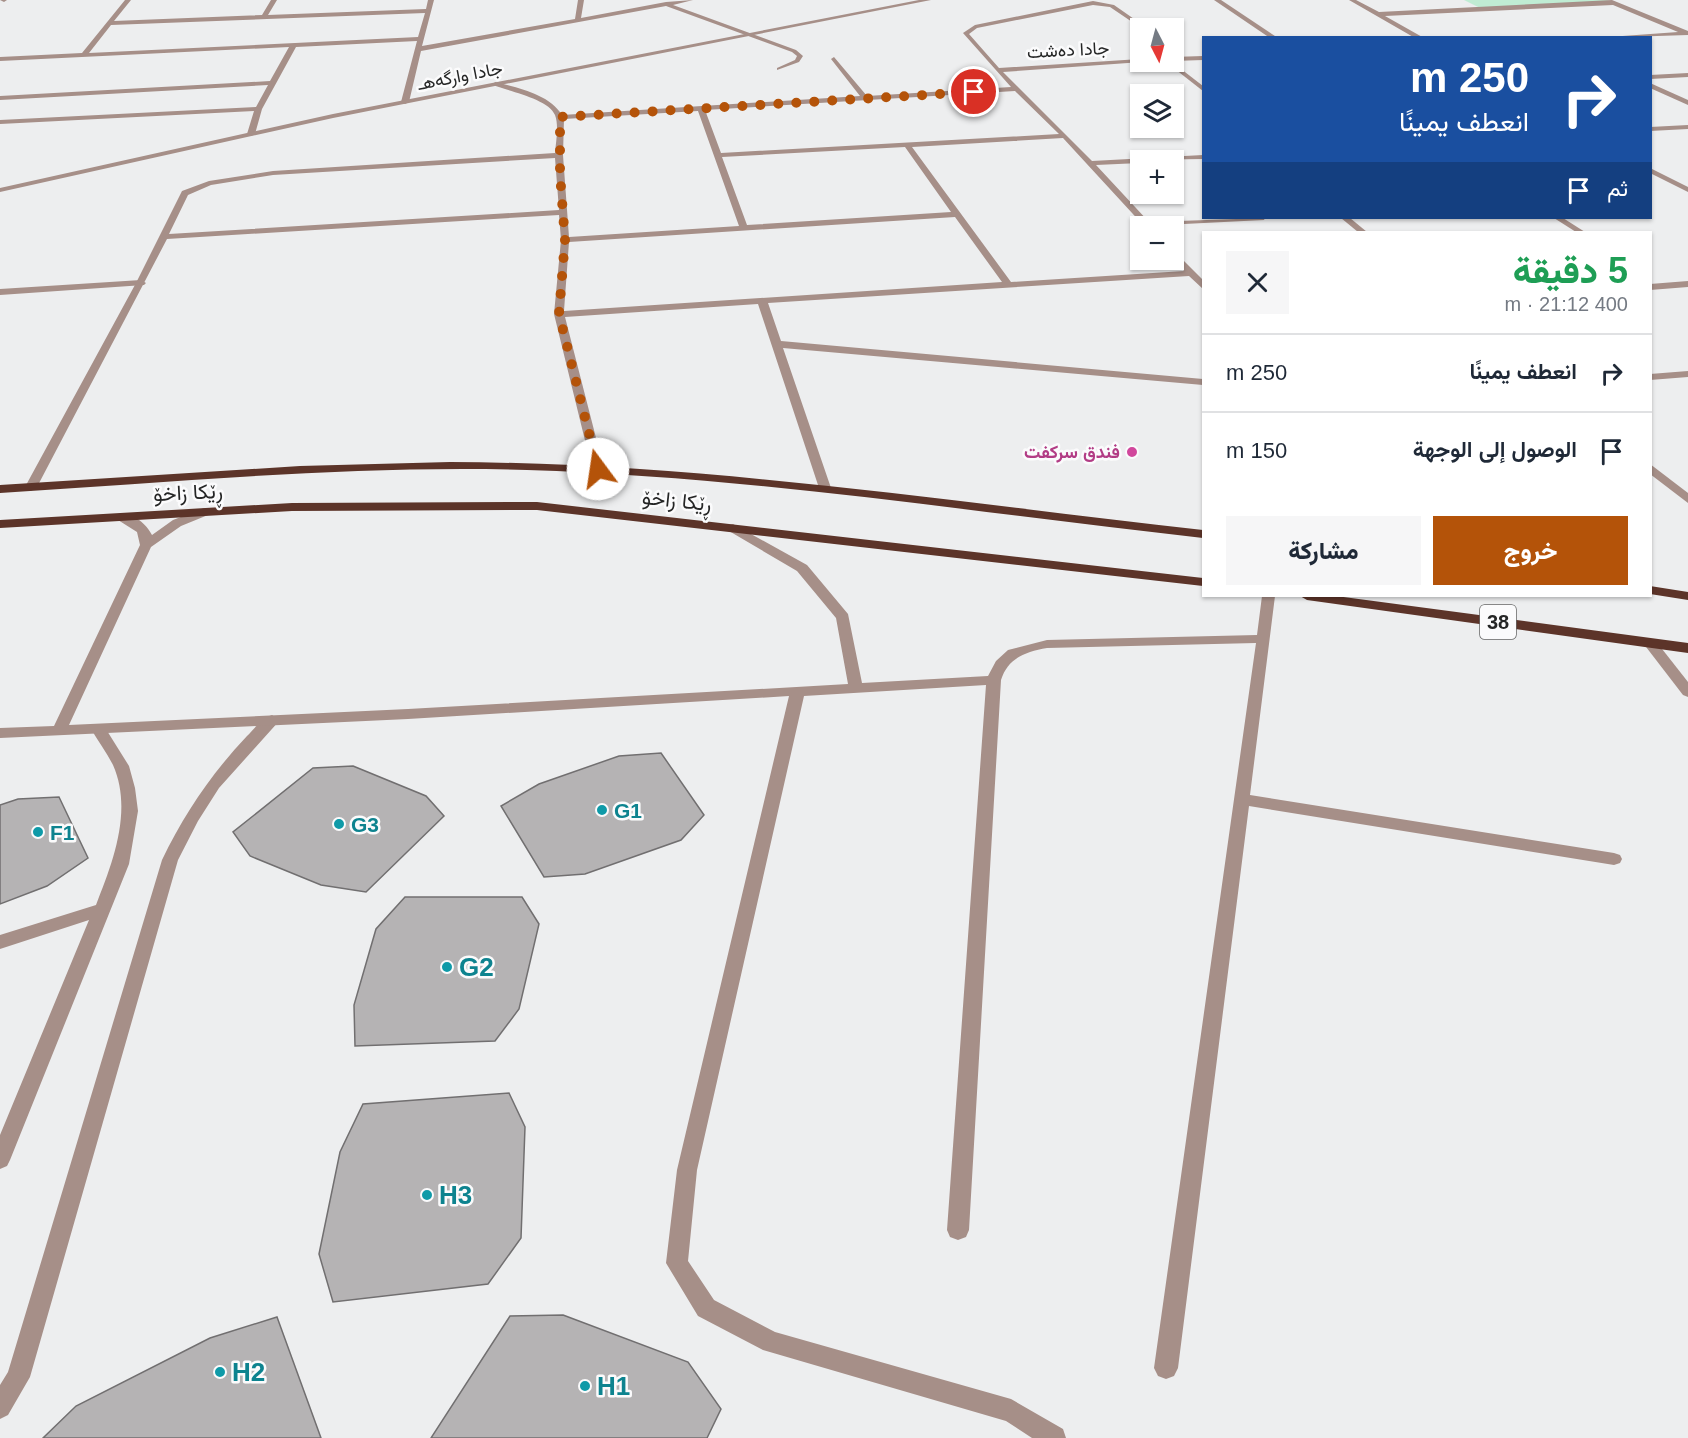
<!DOCTYPE html>
<html lang="ar">
<meta charset="utf-8">
<style>
:root{--surface:#fff;--page:#f6f6f7;--text:#1f2937;--muted:#747a83;--line:#e0e1e3;--accent:#b45309}
body{margin:0;font-family:Arial,Vazirmatn,sans-serif;background:var(--page);color:var(--text);direction:rtl;height:100vh;display:flex;flex-direction:column;font-size:22px;white-space:nowrap}
*{box-sizing:border-box;margin:0}
p{font-size:20px;color:var(--muted)}
.icon{flex:none;width:33px;height:33px;fill:none;stroke:currentColor;stroke-width:2;stroke-linecap:round;stroke-linejoin:round}
.map{position:relative;flex:1;overflow:hidden;direction:ltr}
.drawer{position:absolute;left:1202px;top:231px;width:450px;height:366px;display:flex;flex-direction:column;background:var(--surface);border-radius:0px;box-shadow:0 2px 4px #0004;direction:rtl}
.drawer>*{flex:none}
.top-card{position:absolute;left:1202px;top:36px;width:450px;height:183px;border-radius:0px;box-shadow:0 2px 4px #0004;direction:rtl;background:#1a4fa0;color:#fff;overflow:hidden}
.needle{width:39px;rotate:174deg}
.tools{position:absolute;left:1130px;top:18px;display:grid;gap:12px}
.tools a{display:grid;place-items:center;width:54px;height:54px;border-radius:0px;background:var(--surface);box-shadow:0 2px 4px #0004;font-size:30px}
.pin{position:absolute;display:grid;place-items:center;width:51px;height:51px;color:#fff;margin:-26px;border:3px solid #fff;border-radius:50%;box-shadow:0 2px 6px #0007}
.me{position:absolute;width:66px;margin:-33px;rotate:346deg;stroke-linejoin:round;filter:drop-shadow(0 0 4px #0008)}
.turn{display:flex;align-items:center;gap:21px;height:126px;padding:0 24px;font-size:27px}
.turn .icon{width:78px;height:78px;stroke-width:2.5}
.turn b{display:block;font-size:42px;line-height:51px}
.then{display:flex;align-items:center;height:57px;padding:0 24px;background:#0003;gap:12px;font-size:22px}
.round{display:grid;place-items:center;flex:none;width:63px;height:63px;border-radius:0px;background:var(--page)}
.summary{display:flex;align-items:center;justify-content:space-between;height:102px;padding:0 24px}
h1{font-size:36px;font-weight:800;line-height:45px;color:#1e9e55}
.button{display:flex;gap:12px;margin-top:auto;padding:12px 24px}
.button a{flex:1;height:69px;border-radius:0px;background:var(--accent);color:#fff;font-size:24px;font-weight:800;line-height:69px;text-align:center}
.button a+a{background:var(--page);color:var(--text)}
ul{padding:0;list-style:none}
li{display:flex;align-items:center;gap:18px;height:78px;padding:0 24px;border-top:2px solid var(--line)}
li div{flex:1}
li b{display:block;font-size:22px}
li em{font-style:normal}
.map>svg:first-child{display:block}
.green{fill:#c0ecd3}
.building{fill:#b5b3b4;stroke:#716f70;stroke-width:1.5}
.lines{fill:none;stroke-linecap:round;stroke-linejoin:round}
.service{fill:#a68f88;fill-rule:evenodd}
.minor{fill:#a68f88;fill-rule:evenodd}
.tertiary{fill:#a68f88;fill-rule:evenodd}
.trunk{fill:#5c3429;fill-rule:evenodd}
.route{stroke:#b45309;stroke-width:10;stroke-dasharray:0 18}
.hotel-dot{fill:#d1479c;stroke:#fbfbfc;stroke-width:2}
.culture-dot{fill:#0f9aa8;stroke:#fbfbfc;stroke-width:2}
.labels{text-anchor:middle;dominant-baseline:central;stroke-width:5;stroke-linejoin:round;paint-order:stroke}
.far-street-label{font-size:18px;fill:#252626;stroke:#fbfbfc}
.far-hotel-label{font-size:18px;font-weight:bold;fill:#b23c85;stroke:#fbfbfc;text-anchor:end}
.shield{fill:#fbfbfc;stroke:#656666;stroke-width:1.5}
.shield-label{font-size:20px;font-weight:bold;fill:#252626}
.street-label{font-size:21px;fill:#252626;stroke:#fbfbfc}
.culture-label{font-size:21px;font-weight:bold;fill:#0d838f;stroke:#fbfbfc;text-anchor:start}
.near-culture-label{font-size:26px;font-weight:bold;fill:#0d838f;stroke:#fbfbfc;text-anchor:start}
</style>
<div class="map">
<svg width="1688" height="1438" viewBox="0 0 1688 1438">
<rect width="100%" height="100%" fill="#edeeef"/>
<path class="green" d="M1464 0H1607L1614 3 1482 9Z"/>
<g class="building">
<path d="M661 753 704 815 681 840 585 874 544 877 501 806 539 784 619 756Z"/>
<path d="M353 766 426 796 444 816 366 892 321 885 250 856 233 832 313 768Z"/>
<path d="M59 797 88 858 47 886 0 904V805L18 799Z"/>
<path d="M405 897H522L539 924 519 1009 495 1041 355 1046 354 1005 376 929Z"/>
<path d="M509 1093 525 1127 521 1238 488 1284 333 1302 319 1254 340 1152 363 1104Z"/>
<path d="M563 1315 688 1362 721 1409 707 1438H431L510 1316Z"/>
<path d="M277 1317 321 1438H43L76 1406 210 1338Z"/>
</g>
<g class="lines">
<g class="service">
<path d="M141 280 146 283 144 285 0 295V289Z"/>
<path d="M272 715 280 720 219 788 198 821 178 860 30 1377 8 1415 0 1419V1385L8 1372 162 860C184 814 212 773 247 736 254 729 262 718 272 715Z"/>
<path d="M99 724 104 726 129 766 135 788 138 811 129 864 10 1160 7 1166 0 1169V1135L89 920 0 949V935L96 905C113 862 133 810 113 765 107 753 98 741 91 729Z"/>
</g>
<g class="minor">
<path d="M0 0H7L4 2Z"/>
<path d="M125 0H131L114 21 262 15 271 0H277L268 15 426 9 428 0H434L422 46 575 19 578 0H584L581 18 666 2 693 0 673 5 796 50 803 56 799 62 777 70V68L795 60 797 56 792 52 666 6 421 51 409 102 405 104 401 102 417 41 296 47 262 109 255 134 251 136 247 134 254 111 0 124V120L256 107 268 85 0 100V96L270 81 289 47 0 61V57L82 53ZM425 13 418 37 89 53 111 25Z"/>
<path d="M1214 0H1221L1278 38H1270Z"/>
<path d="M1349 0H1356L1379 12 1612 0 1688 31V35L1595 38 1678 32 1613 5 1385 16 1424 38H1415Z"/>
<path d="M1093 1 1114 5 1147 28H1141L1110 7 1093 5 977 28 969 34 999 68 1140 59 1142 62 1003 72 1092 161 1203 155V159L1140 160V163L1096 165 1149 222 1265 218 1264 220 1144 226 1063 138 912 147 1011 282 1184 271 1173 258V250L1203 280V289L1189 276 768 303 781 341 1203 379V385L783 348 831 488 825 492 819 488 758 304 565 317 604 469 598 473 592 469 554 314 561 240 559 215 167 239 37 487 31 491 25 487 136 283 182 191 209 181 273 171 555 153C556 142 559 125 555 115 549 99 508 91 493 85L495 82C518 88 549 94 562 115L860 96 831 59 834 57 867 96 1011 87 963 33 975 25ZM1015 91 1059 134 721 153 705 110ZM698 111 739 226 569 237 563 155 564 119ZM905 147 951 212 747 225 722 157ZM555 158 559 210 169 234 188 195 211 185 273 175ZM955 217 1002 282 564 311 569 242Z"/>
<path d="M1203 56V60L1173 61V57Z"/>
<path d="M1166 62H1172L1203 86V91Z"/>
<path d="M1688 73V77L1650 79V75Z"/>
<path d="M1650 83 1688 100V105L1650 88Z"/>
<path d="M1688 125V129L1650 131V127Z"/>
<path d="M1650 168 1688 187V192L1650 173Z"/>
<path d="M1341 218H1350L1367 232H1358Z"/>
<path d="M1554 218H1563L1585 232H1576Z"/>
<path d="M1688 281V287L1650 290V284Z"/>
<path d="M1688 371V377L1650 380V374Z"/>
<path d="M1650 464 1688 493V503L1650 474Z"/>
<path d="M204 508 208 509V515L181 526 151 547 69 725 408 709 848 684 836 618 797 571 729 531V525L733 524 807 565 848 614 862 683 988 676 996 661 1008 650 1047 640 1257 635 1262 596H1275L1250 795 1614 853 1620 855 1622 859 1620 863 1614 865 1249 806 1178 1368 1174 1376 1166 1379 1158 1376 1154 1368 1256 643 1047 648C1025 652 1008 658 1001 680L969 1230 966 1237 958 1240 950 1237 947 1230 986 685 804 696 697 1170 688 1261 714 1300 775 1332 1011 1399 1063 1429 1066 1438H1032L1006 1421 763 1350 698 1316 666 1263 677 1170 789 696 408 719 0 738V728L54 726 140 545 137 532 118 520V514C132 512 146 523 152 535L173 520Z"/>
<path d="M1650 639 1655 640 1688 682V697L1683 695 1643 643Z"/>
</g>
<path class="tertiary" d="M919 0H931L333 118 0 192V188L333 114Z"/>
<g class="trunk">
<path d="M450 462C703 463 952 502 1203 530V538C978 513 753 477 527 470 351 465 175 482 0 493V485L300 466Z"/>
<path d="M537 502 1203 578V586L537 510 292 511 0 528V520L292 503Z"/>
<path d="M1650 586 1688 592V600L1650 594Z"/>
<path d="M1300 596H1336L1688 643V653L1307 600Z"/>
</g>
</g>
<g class="lines">
<path class="route" d="M598 469 559 314 565 240 560 174V117L974 92"/>
</g>
<circle class="hotel-dot" cx="1132" cy="452" r="6"/>
<g class="culture-dot">
<circle cx="602" cy="810" r="6"/>
<circle cx="339" cy="824" r="6"/>
<circle cx="38" cy="832" r="6"/>
<circle cx="447" cy="967" r="6"/>
<circle cx="427" cy="1195" r="6"/>
<circle cx="220" cy="1372" r="6"/>
<circle cx="585" cy="1386" r="6"/>
</g>
<g class="labels">
<g class="far-street-label">
<text transform="translate(1068 50) rotate(-3)">جادا دەشت</text>
<text transform="translate(460 76) rotate(-11)">جادا وارگه‌هـ</text>
</g>
<g class="far-hotel-label">
<text x="1120" y="452">فندق سركفت</text>
</g>
<rect class="shield" x="1480" y="605" width="36" height="34" rx="4.5"/>
<g class="shield-label">
<text x="1498" y="622">38</text>
</g>
<g class="street-label">
<text transform="translate(188 492) rotate(-3)">ڕێکا زاخۆ</text>
<text transform="translate(677 500) rotate(6)">ڕێکا زاخۆ</text>
</g>
<g class="culture-label">
<text x="614" y="810">G1</text>
<text x="351" y="824">G3</text>
<text x="50" y="832">F1</text>
</g>
<g class="near-culture-label">
<text x="459" y="967">G2</text>
<text x="439" y="1195">H3</text>
<text x="232" y="1372">H2</text>
<text x="597" y="1386">H1</text>
</g>
</g>
</svg>
<div class="tools">
<a><svg class="needle" viewBox="-14 -14 28 28"><path d="M0-13l5 13h-10z" fill="#e53935"/><path d="M0 13l5-13h-10z" fill="#747a83"/></svg></a>
<a><svg class="icon" aria-label="layers" viewBox="0 0 24 24"><path d="M12 4l9 5-9 5-9-5zM3 14l9 5 9-5"/></svg></a>
<a>+</a>
<a>−</a>
</div>
<div class="pin" style="left:974px;top:92px;background:#d93025"><svg class="icon" aria-label="arrive" viewBox="0 0 24 24"><path d="M6 21V4h12l-3 4 3 4H6"/></svg></div>
<svg class="me" style="left:598px;top:469px" viewBox="-20 -20 40 40"><circle r="19" fill="#fff"/><path d="M0-13L10 11 0 6-10 11z" fill="#b45309"/></svg>
<div class="top-card">
<div class="turn"><svg class="icon" aria-label="right" viewBox="0 0 24 24"><path d="M7 20v-9h11M14 6l5 5-5 5"/></svg><div><b>250 m</b>انعطف يمينًا</div></div>
<div class="then">ثم<svg class="icon" aria-label="arrive" viewBox="0 0 24 24"><path d="M6 21V4h12l-3 4 3 4H6"/></svg></div>
</div>
<section class="drawer">
<div class="summary"><div><h1>5 دقيقة</h1><p>400 m · 21:12</p></div><a class="round"><svg class="icon" aria-label="close" viewBox="0 0 24 24"><path d="M6 6l12 12M18 6L6 18"/></svg></a></div>
<ul>
<li><svg class="icon" aria-label="right" viewBox="0 0 24 24"><path d="M7 20v-9h11M14 6l5 5-5 5"/></svg><div><b>انعطف يمينًا</b></div><em>250 m</em></li>
<li><svg class="icon" aria-label="arrive" viewBox="0 0 24 24"><path d="M6 21V4h12l-3 4 3 4H6"/></svg><div><b>الوصول إلى الوجهة</b></div><em>150 m</em></li>
</ul>
<div class="button"><a>خروج</a><a>مشاركة</a></div>
</section>
</div>
